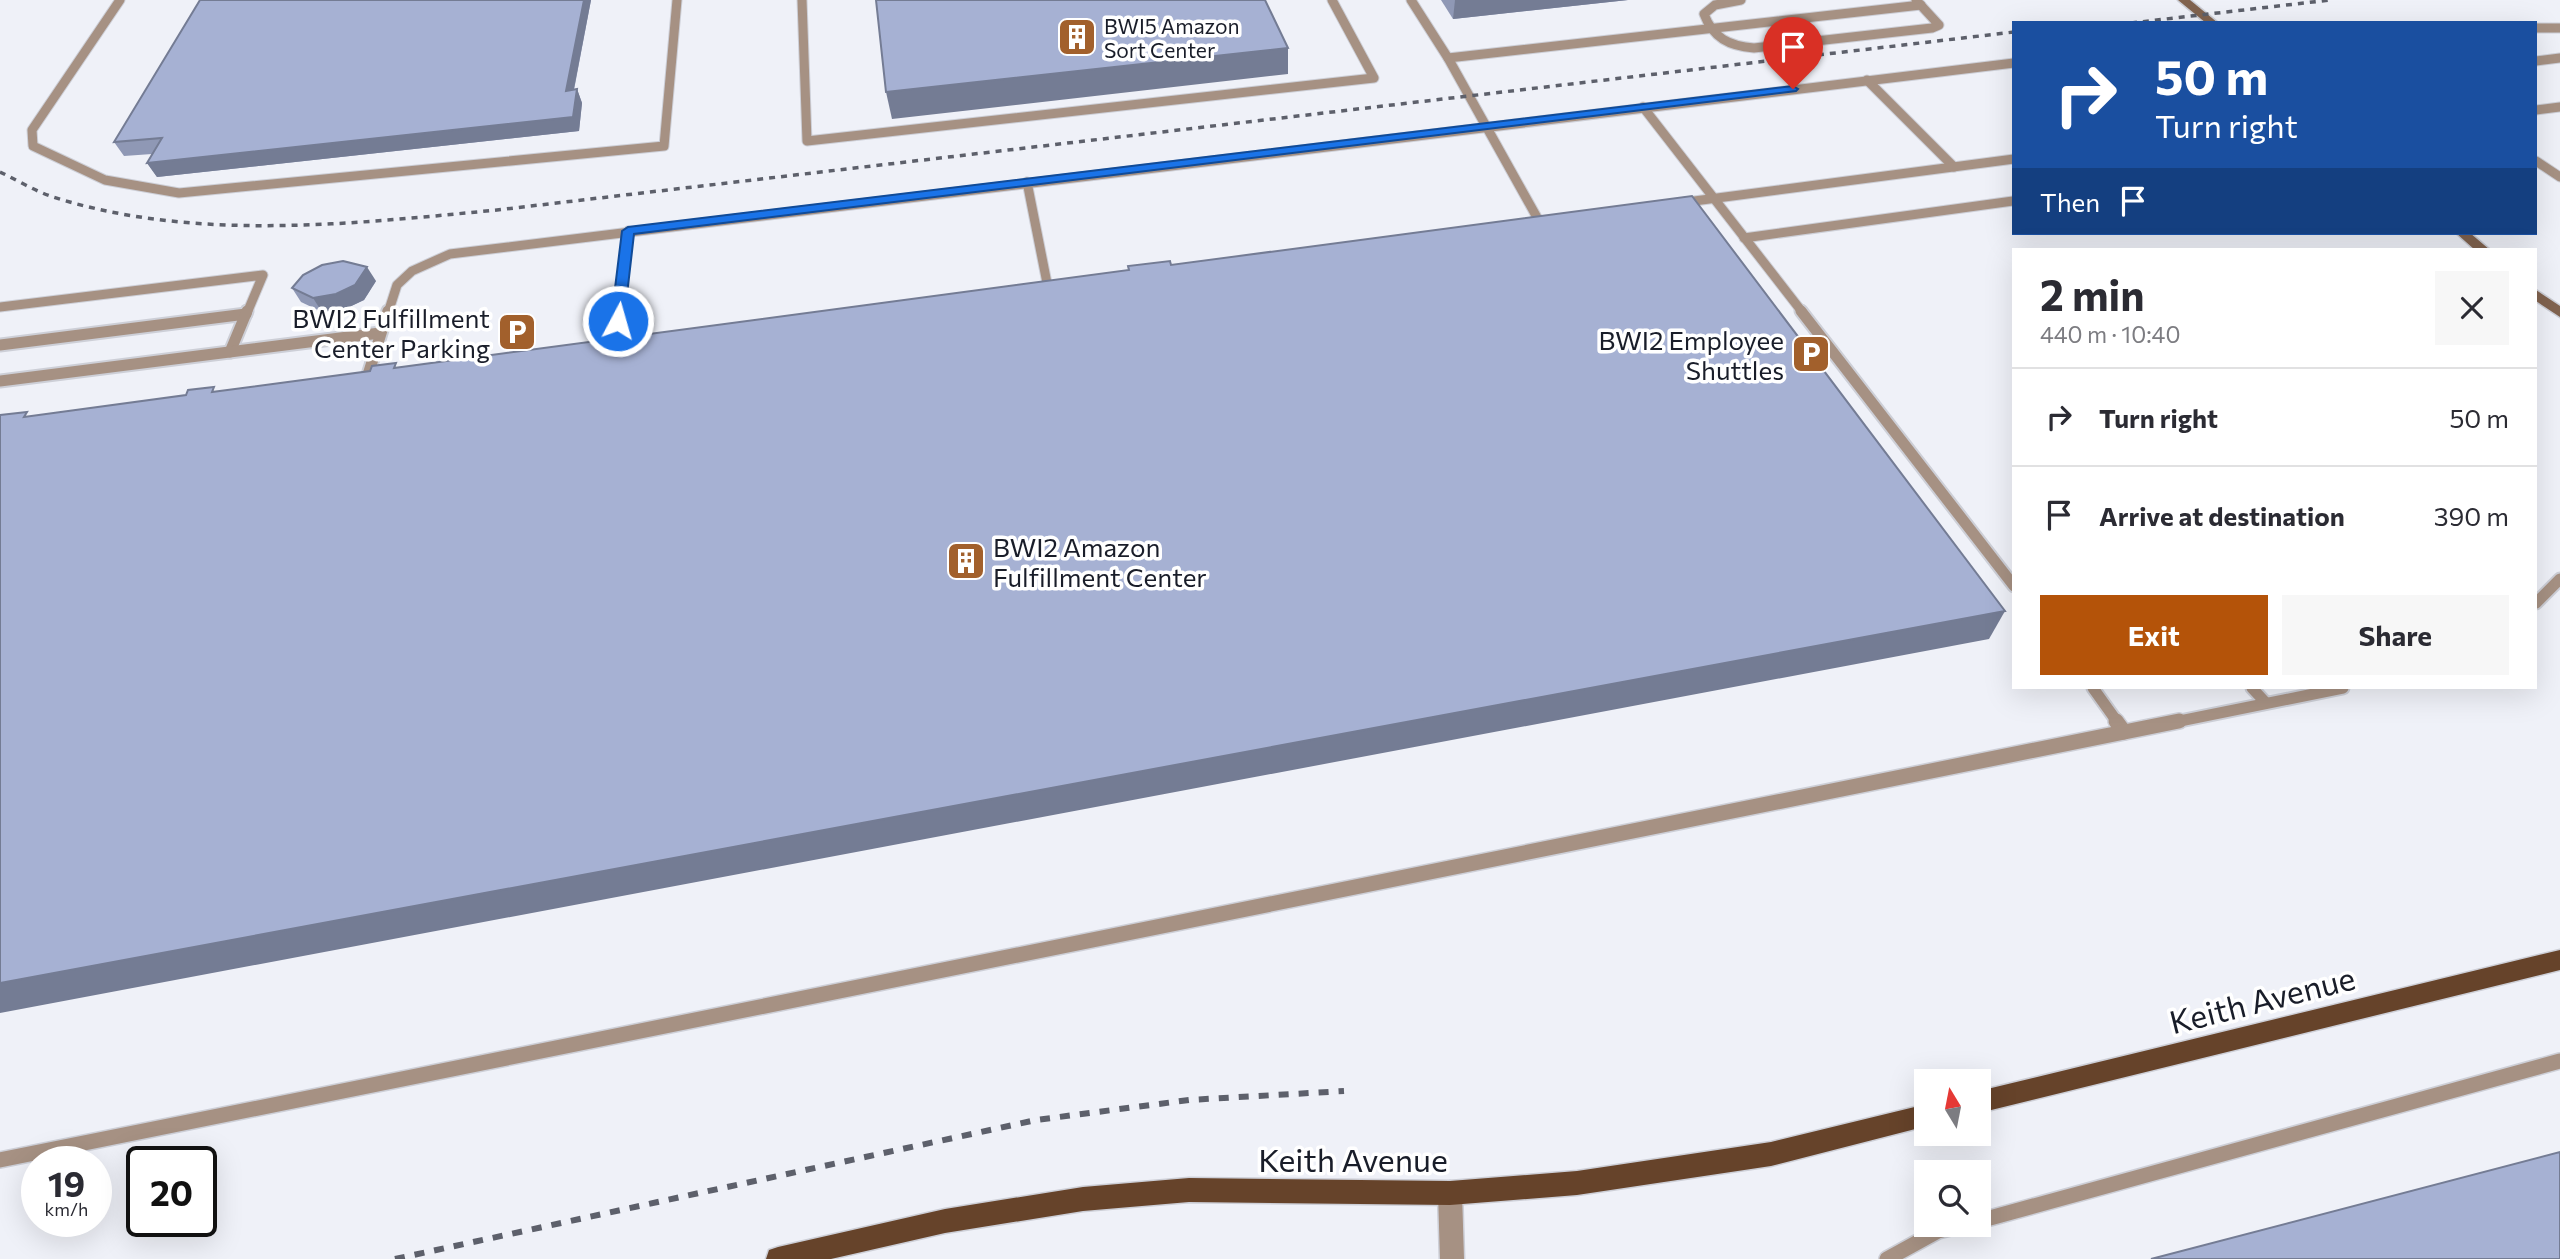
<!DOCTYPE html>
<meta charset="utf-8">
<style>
:root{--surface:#fff;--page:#f7f7f7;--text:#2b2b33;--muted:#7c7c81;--line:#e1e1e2;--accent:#b45309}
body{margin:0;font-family:Commissioner,sans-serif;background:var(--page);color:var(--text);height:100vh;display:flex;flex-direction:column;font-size:26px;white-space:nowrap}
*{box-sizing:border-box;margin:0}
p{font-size:23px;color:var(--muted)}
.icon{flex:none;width:38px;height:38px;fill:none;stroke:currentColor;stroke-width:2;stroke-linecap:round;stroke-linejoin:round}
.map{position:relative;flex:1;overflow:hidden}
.panel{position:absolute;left:2012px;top:248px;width:525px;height:441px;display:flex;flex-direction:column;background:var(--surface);border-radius:0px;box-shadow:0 7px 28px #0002}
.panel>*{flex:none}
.banner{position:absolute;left:2012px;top:21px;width:525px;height:214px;border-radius:0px;box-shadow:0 7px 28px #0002;background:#1a4fa0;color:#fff;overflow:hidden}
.needle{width:46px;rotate:350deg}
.controls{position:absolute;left:1914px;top:1069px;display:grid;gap:14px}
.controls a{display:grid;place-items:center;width:77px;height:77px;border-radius:0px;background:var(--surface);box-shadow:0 7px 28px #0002;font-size:35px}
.speed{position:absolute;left:21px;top:1146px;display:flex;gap:14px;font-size:35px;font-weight:700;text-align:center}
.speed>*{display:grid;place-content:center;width:91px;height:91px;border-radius:50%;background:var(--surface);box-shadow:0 7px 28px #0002;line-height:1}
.speed small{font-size:18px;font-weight:400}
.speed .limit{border:4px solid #111;border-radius:10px;background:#fff;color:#111}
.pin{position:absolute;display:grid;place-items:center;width:60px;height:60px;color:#fff;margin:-72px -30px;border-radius:50% 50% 50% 0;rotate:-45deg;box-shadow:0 0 7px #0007}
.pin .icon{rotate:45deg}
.me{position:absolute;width:77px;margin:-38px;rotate:6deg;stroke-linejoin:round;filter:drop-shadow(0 0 5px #0008)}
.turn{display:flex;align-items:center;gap:24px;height:147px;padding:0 28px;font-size:32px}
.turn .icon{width:91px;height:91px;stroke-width:2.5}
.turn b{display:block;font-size:49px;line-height:60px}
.then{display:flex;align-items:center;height:66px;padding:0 28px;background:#0003;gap:14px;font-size:26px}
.round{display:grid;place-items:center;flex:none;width:74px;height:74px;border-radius:0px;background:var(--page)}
.head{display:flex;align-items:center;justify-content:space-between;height:119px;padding:0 28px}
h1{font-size:42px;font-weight:700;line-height:52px}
.primary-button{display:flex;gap:14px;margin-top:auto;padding:14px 28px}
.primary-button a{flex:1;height:80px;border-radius:0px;background:var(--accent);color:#fff;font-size:28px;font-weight:700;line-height:80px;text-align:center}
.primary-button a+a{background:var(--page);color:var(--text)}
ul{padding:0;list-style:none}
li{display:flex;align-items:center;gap:21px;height:98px;padding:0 28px;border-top:2px solid var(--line)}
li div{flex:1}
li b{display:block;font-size:26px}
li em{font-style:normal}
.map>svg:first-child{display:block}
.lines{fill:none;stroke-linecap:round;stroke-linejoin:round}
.lane-far2-casing{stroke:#cdcfd7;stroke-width:11}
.lane-far1-casing{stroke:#cdcfd7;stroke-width:15}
.lane-casing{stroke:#cdcfd7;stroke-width:18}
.street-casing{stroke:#cdcfd7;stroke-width:3}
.secondary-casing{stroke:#cdcfd7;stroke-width:3}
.primary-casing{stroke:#cdcfd7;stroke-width:3}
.lane-far2{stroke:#a69183;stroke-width:9}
.lane-far1{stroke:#a69183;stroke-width:11}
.lane{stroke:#a69183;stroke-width:15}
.street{fill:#a69183;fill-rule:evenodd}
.secondary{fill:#81634f;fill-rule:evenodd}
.primary{fill:#66432a;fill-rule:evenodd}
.rail-far1{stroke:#5d606b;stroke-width:3.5;stroke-dasharray:6 6;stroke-linecap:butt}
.rail{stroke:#5d606b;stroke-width:6;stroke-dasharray:10 10;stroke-linecap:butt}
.wall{fill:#8f98b5}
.shaded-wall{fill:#747c94}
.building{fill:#a6b1d3;stroke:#747c94;stroke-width:2}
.route{fill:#1a73e8;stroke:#114b97;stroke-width:2}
.labels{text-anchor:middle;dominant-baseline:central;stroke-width:7;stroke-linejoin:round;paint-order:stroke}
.far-poi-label{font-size:21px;fill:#191d29;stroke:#fff;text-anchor:start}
.poi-label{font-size:26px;fill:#191d29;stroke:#fff;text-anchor:end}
.near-street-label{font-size:32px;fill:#191d29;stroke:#fff}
</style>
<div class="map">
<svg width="2560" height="1259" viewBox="0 0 2560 1259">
<rect width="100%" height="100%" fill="#eff1f8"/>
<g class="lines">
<defs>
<g id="lane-far2">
<path d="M120 0 32 130 33 146 105 180 179 193 664 146 677 0"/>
<path d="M802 0 807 141 1374 78 1332 0"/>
<path d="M1411 0 1448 58 1539 221"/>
<path d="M1741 0 1715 5 1704 14C1713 38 1729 46 1754 48L1932 28 1939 25 1916 0"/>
<path d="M2536 28H2560"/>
<path d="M1448 58 1921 5"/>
<path d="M2536 61 2560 58"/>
<path d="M1867 80 1954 167"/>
<path d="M1643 107 1803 313"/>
<path d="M2536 110 2560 107"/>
<path d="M2536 161 2560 177"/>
<path d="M1027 182 1048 288"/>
<path d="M1679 203 2014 159"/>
<path d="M1744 238 2013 201"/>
<path d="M0 307 263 275 247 313"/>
<path d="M388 313 397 285 412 271 450 254 2014 63"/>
<path d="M619 313 628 231"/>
</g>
<g id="lane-far1">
<path d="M1801 311 2014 586"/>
<path d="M0 345 246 314"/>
<path d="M615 345 619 311"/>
<path d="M230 352 247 311"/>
<path d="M367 378 388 311"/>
<path d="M0 381 380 333"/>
<path d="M2536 603 2560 579"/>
<path d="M2093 688 2118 723"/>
<path d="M2252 688 2266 703"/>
<path d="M2170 723 2343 688"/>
</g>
<g id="lane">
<path d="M2116 721 2124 732"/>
<path d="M0 1160 2179 721"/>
<path d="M1979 1221 2560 1061"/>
<path d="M1887 1259 1938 1231 1962 1225"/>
</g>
<path id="street" d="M1450 1181 1458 1185 1462 1193 1464 1259H1440L1438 1193 1442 1185Z"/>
<g id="secondary">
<path d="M2178 0H2190L2218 23H2206Z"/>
<path d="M2456 233H2470L2490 250H2475Z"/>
<path d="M2536 290 2560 306V317L2536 301Z"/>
</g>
<g id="primary">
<path d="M2560 950V970L1979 1113V1091Z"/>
<path d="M1927 1104V1126L1771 1166 1577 1195 1450 1205 1189 1202 1083 1211 945 1233 831 1259H766L769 1250 778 1247 945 1209 1083 1187 1189 1178 1450 1181 1577 1171 1771 1142Z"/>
</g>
</defs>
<use href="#lane-far2" class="lane-far2-casing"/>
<use href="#lane-far1" class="lane-far1-casing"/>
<use href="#lane" class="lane-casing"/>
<use href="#street" class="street-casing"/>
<use href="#secondary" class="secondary-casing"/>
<use href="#primary" class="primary-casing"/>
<use href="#lane-far2" class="lane-far2"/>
<use href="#lane-far1" class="lane-far1"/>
<use href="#lane" class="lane"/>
<use href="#street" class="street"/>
<use href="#secondary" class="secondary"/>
<use href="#primary" class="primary"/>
<g class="rail-far1">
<path d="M2131 23 2330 0"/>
<path d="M0 172C17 180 35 191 53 197 195 242 351 224 497 210L2014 32"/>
</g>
<path class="rail" d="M395 1259 1036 1120 1189 1100 1344 1091"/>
</g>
<g class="wall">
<path d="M200 0H591L574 90 577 89 582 103 579 131 157 177 147 163 152 154 124 156 114 142Z"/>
<path d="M1441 0H1628L1453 19Z"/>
<path d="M376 281 364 300 345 309 322 312 301 302 292 288Z"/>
</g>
<g class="shaded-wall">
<path d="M584 0H591L571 104 566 91Z"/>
<path d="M1455 0H1628L1453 19Z"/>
<path d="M1288 48V74L892 119 886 92Z"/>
<path d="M577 89 582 103 579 131 157 177 147 163Z"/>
<path d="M367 267 376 281 364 300 345 309 322 312 313 298Z"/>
<path d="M2005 611 1989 639 0 1013V983Z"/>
</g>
<g class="building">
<path d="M200 0H584L566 91 577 89 573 117 147 163 162 138 114 142Z"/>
<path d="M876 0H1265L1288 48 886 92Z"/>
<path d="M1692 196 2005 611 0 983V415L27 412 24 417 186 395 188 390 214 387 212 392 370 371 372 366 396 363 394 368 1129 270 1128 266 1170 261 1171 265Z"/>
<path d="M343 261 367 267 355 285 336 294 313 298 292 288 303 275 322 265Z"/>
<path d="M2560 1152V1259H2151Z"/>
</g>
<path class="route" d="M1793 86 1798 89 1796 91 634 234 624 321 618 325 611 321 622 231 628 227Z"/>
<defs>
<symbol id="building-square" viewBox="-11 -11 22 22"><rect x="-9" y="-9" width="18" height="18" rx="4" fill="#a2602c" stroke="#fff"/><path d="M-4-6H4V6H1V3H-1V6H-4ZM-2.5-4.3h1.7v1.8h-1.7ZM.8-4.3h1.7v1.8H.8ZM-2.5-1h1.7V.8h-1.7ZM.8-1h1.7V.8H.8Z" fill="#fff"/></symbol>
<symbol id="parking-square" viewBox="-11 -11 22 22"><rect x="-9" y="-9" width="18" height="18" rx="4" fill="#a2602c" stroke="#fff"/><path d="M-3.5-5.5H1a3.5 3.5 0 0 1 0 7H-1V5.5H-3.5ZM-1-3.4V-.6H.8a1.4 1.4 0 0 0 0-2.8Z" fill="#fff"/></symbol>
</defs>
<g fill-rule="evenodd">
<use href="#building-square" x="1055" y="15" width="44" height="44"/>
<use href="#parking-square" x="495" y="310" width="44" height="44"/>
<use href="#parking-square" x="1789" y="332" width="44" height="44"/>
<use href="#building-square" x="944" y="539" width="44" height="44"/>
</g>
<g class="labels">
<g class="far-poi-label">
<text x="1104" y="25">BWI5 Amazon<tspan x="1104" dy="24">Sort Center</tspan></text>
</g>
<g class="poi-label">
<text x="490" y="317">BWI2 Fulfillment<tspan x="490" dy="30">Center Parking</tspan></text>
<text x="1784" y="339">BWI2 Employee<tspan x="1784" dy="30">Shuttles</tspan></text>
<text x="993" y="546" text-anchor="start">BWI2 Amazon<tspan x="993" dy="30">Fulfillment Center</tspan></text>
</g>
<g class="near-street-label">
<text transform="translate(2262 999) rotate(-14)">Keith Avenue</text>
<text x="1353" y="1159">Keith Avenue</text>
</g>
</g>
</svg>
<div class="controls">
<a><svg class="needle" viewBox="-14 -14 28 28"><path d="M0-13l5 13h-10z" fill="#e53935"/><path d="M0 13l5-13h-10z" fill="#7c7c81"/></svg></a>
<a><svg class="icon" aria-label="search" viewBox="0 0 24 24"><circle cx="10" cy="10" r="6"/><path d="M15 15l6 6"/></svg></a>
</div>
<div class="speed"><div>19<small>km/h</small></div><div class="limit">20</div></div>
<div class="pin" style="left:1793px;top:89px;background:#d93025"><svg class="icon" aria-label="arrive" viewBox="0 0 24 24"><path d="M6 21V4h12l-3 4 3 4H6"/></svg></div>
<svg class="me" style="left:618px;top:321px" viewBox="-20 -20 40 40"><circle r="17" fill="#1a73e8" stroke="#fff" stroke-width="3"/><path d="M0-11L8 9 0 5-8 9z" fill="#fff"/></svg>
<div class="banner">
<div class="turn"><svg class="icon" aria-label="right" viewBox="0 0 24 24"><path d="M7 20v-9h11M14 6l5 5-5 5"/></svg><div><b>50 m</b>Turn right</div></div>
<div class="then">Then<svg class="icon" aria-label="arrive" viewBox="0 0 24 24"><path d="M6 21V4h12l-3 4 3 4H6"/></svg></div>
</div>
<section class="panel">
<div class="head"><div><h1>2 min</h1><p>440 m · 10:40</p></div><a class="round"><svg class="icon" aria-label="close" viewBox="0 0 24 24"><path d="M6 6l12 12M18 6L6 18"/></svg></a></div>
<ul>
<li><svg class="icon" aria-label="right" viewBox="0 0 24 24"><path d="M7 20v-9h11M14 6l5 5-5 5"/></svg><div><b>Turn right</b></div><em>50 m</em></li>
<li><svg class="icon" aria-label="arrive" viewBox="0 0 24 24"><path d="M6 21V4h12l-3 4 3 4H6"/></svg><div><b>Arrive at destination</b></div><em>390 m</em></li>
</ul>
<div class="primary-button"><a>Exit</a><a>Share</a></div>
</section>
</div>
